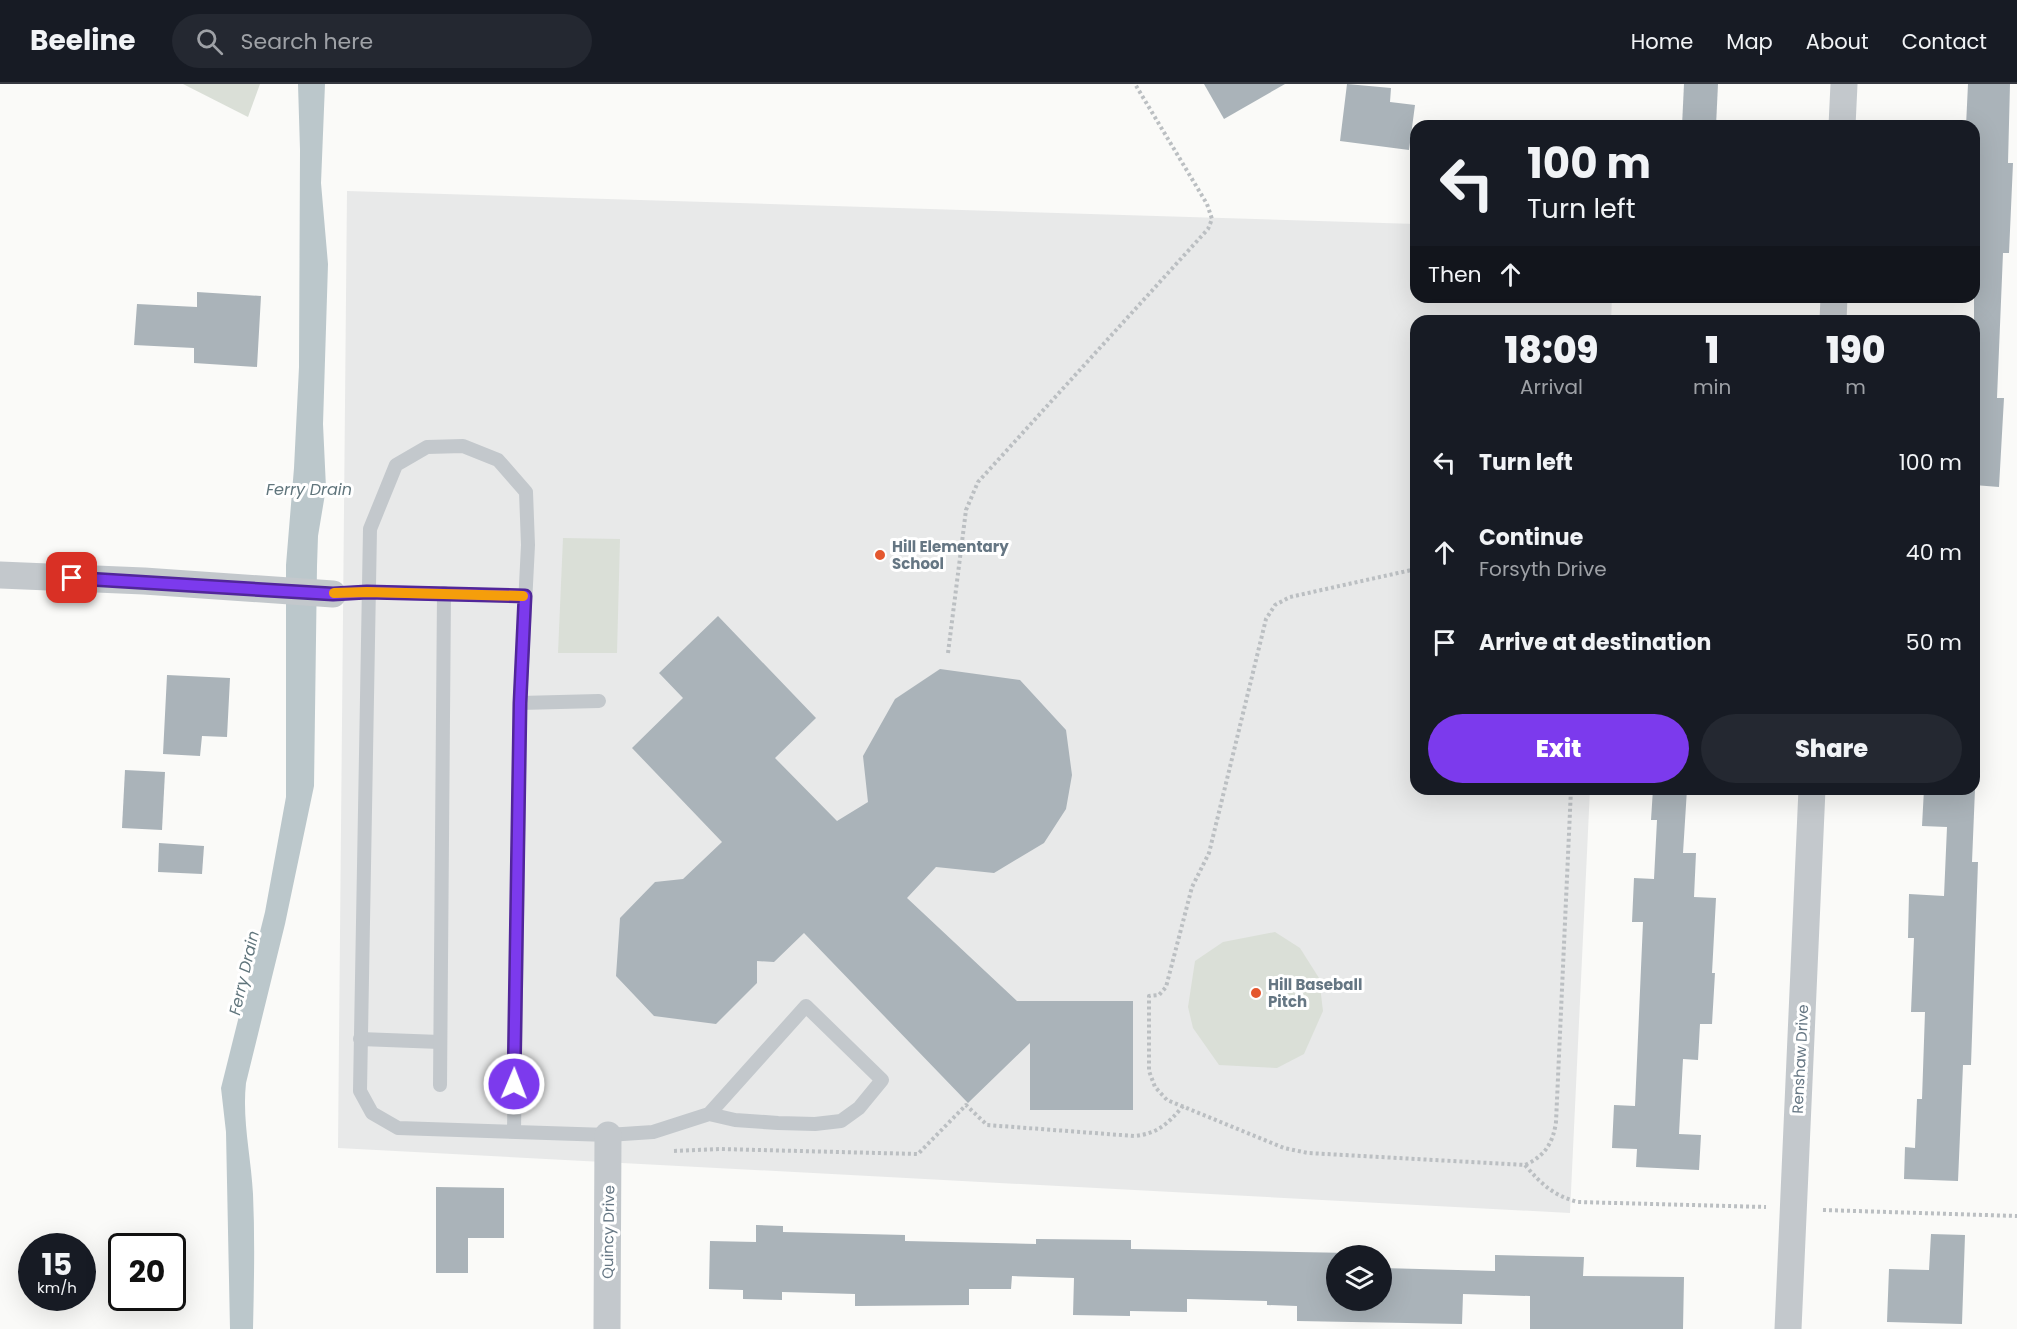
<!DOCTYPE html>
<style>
:root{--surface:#171b24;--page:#242831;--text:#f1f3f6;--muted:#9ea1a6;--line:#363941;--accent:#7c3aed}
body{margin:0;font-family:Poppins,sans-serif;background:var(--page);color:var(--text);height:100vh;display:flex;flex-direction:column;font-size:22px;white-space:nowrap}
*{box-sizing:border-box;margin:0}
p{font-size:20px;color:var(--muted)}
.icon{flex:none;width:33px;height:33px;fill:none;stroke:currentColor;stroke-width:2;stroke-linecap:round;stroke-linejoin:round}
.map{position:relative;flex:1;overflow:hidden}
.panel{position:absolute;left:1410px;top:231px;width:570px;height:480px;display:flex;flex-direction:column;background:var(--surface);border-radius:18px;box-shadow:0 6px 24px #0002}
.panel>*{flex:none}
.hud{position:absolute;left:1410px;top:36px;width:570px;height:183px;border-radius:18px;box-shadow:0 6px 24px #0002;background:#171b24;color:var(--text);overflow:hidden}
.tools{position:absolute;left:1326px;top:1161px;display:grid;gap:12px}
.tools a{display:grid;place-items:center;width:66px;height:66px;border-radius:50%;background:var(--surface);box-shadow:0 6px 24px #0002;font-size:30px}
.speed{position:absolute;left:18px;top:1149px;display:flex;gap:12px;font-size:30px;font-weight:700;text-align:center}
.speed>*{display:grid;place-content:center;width:78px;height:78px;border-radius:50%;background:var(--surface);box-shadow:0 6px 24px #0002;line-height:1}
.speed small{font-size:15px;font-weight:400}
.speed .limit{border:3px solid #111;border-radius:9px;background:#fff;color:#111}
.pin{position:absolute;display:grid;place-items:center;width:51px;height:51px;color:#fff;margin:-26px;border-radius:12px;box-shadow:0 3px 9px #0006}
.me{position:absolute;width:66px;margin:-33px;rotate:1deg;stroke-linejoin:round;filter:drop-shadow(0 0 4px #0008)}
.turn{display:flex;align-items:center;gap:21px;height:126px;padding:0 18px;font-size:27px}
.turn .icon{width:78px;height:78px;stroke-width:2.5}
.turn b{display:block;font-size:42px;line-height:51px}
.then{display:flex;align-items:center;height:57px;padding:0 18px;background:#0003;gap:12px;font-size:22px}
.eta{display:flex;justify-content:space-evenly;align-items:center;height:102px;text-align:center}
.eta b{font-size:36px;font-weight:800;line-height:42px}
.action{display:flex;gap:12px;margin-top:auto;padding:12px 18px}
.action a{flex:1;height:69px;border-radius:36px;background:var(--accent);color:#fff;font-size:24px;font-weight:800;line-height:69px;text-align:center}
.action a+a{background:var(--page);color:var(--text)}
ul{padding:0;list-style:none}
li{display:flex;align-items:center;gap:18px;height:90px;padding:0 18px}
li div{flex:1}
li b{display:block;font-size:22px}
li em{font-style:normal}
header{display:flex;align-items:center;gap:36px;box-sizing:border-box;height:84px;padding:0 30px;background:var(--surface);border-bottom:2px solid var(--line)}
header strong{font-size:28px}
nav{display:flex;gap:33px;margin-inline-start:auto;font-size:21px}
.search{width:420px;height:54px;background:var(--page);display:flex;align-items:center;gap:15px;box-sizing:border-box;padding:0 21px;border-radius:33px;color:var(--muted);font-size:22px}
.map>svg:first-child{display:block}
.built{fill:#e8e9e9}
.green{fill:#dadfd7}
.water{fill:#bbc7cb}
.building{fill:#aab3b9}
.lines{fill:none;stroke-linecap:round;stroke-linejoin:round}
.path{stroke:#bbbfc2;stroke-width:4;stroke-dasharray:3 3;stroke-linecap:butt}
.service{stroke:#c3c8cc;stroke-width:14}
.minor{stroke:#c3c8cc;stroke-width:27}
.route-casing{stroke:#51269a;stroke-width:15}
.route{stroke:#7c3aed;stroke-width:10}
.slow{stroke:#f59e0b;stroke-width:10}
.poi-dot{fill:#e4572e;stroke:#fff;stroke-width:2}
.labels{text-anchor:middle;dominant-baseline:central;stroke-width:6;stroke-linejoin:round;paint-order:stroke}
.poi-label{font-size:15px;font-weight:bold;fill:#657683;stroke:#fff;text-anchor:start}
.street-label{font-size:15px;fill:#657683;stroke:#fff}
.water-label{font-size:16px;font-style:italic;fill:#60757c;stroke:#fff}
</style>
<header>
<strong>Beeline</strong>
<div class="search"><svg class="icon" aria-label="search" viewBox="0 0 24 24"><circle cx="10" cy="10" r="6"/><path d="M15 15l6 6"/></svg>Search here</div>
<nav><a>Home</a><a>Map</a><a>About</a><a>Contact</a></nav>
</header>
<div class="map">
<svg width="2017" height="1245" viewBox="0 0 2017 1245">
<rect width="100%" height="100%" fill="#fafaf8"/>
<path class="built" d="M347 107 1416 140V213H1612L1611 237H1416V705H1590L1570 1129 338 1064Z"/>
<g class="green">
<path d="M183 0H260L248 33Z"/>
<path d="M563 454 620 455 617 569H558Z"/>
<path d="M1275 848 1300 864 1319 894 1323 927 1304 970 1277 984 1219 981 1193 944 1188 923 1195 877 1223 858Z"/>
</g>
<path class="water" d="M298 0H325L321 99 328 180 323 340 326 404 318 452 317 482 314 702 285 840 246 999C242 1036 251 1072 253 1110 255 1155 254 1200 253 1245H230L226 1048 221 1004 265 828 286 713V481L294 384 299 283 300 66Z"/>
<g class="building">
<path d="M1204 0H1285L1224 35Z"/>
<path d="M1347 0 1391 4 1390 18 1415 21 1409 66 1340 57Z"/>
<path d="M1684 0H1718L1716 42H1682Z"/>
<path d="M1968 0H2010L2008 79H2013L2009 169H2003L1997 314H2004L1999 403 1974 401V109L1977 44 1966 42Z"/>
<path d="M197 208 261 212 257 283 194 279V264L134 261 137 220 197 223Z"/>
<path d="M718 532 816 634 775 674 837 737 868 718 863 672 895 615 940 585 1020 596 1066 646 1072 691 1066 725 1044 759 994 789 936 783 907 814 1017 917H1133V1026H1030V959L968 1019 804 849 774 878 757 877V899L716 940 654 932 616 892 620 834 655 798 683 795 722 758 632 664 683 614 659 589Z"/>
<path d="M167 591 230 594 227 653 202 652 200 672 163 670Z"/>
<path d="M125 686 165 688 162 746 122 744Z"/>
<path d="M1653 705H1687L1683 769H1696L1694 813 1716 814 1712 889H1715L1712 940H1700L1698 976 1683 975 1679 1050 1701 1051 1699 1086 1636 1083 1637 1065 1612 1064 1614 1021 1635 1022 1643 838H1632L1634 794 1654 795 1657 736H1651Z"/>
<path d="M1924 705H1975L1972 778H1978L1971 981H1963L1958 1097 1904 1095 1905 1063 1915 1064 1917 1015H1922L1925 928H1911L1914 854H1908L1909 810 1944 812 1947 743 1922 742Z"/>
<path d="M159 759 204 762 202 790 158 788Z"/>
<path d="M436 1103 504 1104V1154H468V1189H436Z"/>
<path d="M756 1141 783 1142V1148L905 1151V1157L1036 1160V1155L1131 1156V1165L1351 1169 1350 1172H1336V1216H1382V1184L1495 1187V1171L1584 1173 1583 1192 1684 1193 1683 1245H1530V1212L1463 1210 1462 1240 1297 1237V1222L1267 1221V1217L1187 1215V1228L1130 1227V1232L1073 1231 1074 1194 1012 1192 1011 1205H969V1221L855 1222V1210L782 1208V1216L743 1215V1206L709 1205 710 1157 756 1158Z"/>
<path d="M1931 1150 1965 1151 1962 1240 1887 1238 1889 1185 1929 1186Z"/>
</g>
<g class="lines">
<g class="path">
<path d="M1416 485 1290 513 1275 521 1266 535 1209 769 1192 803 1166 903 1159 911 1149 912V987L1155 1003 1167 1016 1284 1064 1308 1069 1525 1081C1545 1072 1553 1059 1556 1038L1571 705"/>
<path d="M948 569 966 426 978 398 1208 145 1212 135 1207 120 1135 0"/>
<path d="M674 1067 720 1065 918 1070 966 1021 987 1041 1134 1052C1157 1050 1168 1040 1183 1022"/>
<path d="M1525 1081C1541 1100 1554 1112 1578 1118L1766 1123"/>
<path d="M1823 1126 2017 1132"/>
</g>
<g class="service">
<path d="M333 510 367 508 525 512"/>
<path d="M520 619 599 617"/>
<path d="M360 955 440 958"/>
<path d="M440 1001 444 509"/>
<path d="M514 1048 520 619 528 461 526 408 498 376 463 362 427 363 396 381 370 445 360 1007 372 1029 398 1044 608 1051 653 1048 709 1030 735 1036 778 1039 815 1040 841 1037 859 1024 882 996 806 922 709 1030"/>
</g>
<g class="minor">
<path d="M1842 42 1844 0"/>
<path d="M1833 237 1834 213"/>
<path d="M0 491 144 497 333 510"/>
<path d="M607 1245 608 1051"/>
<path d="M1788 1245 1812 705"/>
</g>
</g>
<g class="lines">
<defs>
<path id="route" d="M72 494 333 510 367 508 525 512 520 619 514 1000"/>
</defs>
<use href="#route" class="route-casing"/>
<use href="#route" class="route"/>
<path class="slow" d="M334 509 367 508 523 512"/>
</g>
<g class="poi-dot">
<circle cx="880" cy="471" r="6"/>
<circle cx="1256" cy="909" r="6"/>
</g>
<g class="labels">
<g class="poi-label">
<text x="892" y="462">Hill Elementary<tspan x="892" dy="17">School</tspan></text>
<text x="1268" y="900">Hill Baseball<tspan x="1268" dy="17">Pitch</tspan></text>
</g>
<g class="street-label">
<text transform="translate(1800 975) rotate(-87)">Renshaw Drive</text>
<text transform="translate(608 1148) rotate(-89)">Quincy Drive</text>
</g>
<g class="water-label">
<text x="309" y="405">Ferry Drain</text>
<text transform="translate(244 889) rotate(-77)">Ferry Drain</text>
</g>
</g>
</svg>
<div class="tools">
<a><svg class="icon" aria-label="layers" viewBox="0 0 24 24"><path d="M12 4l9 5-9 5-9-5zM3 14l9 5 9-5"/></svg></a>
</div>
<div class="speed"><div>15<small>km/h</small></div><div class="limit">20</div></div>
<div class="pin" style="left:72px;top:494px;background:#d93025"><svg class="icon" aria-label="arrive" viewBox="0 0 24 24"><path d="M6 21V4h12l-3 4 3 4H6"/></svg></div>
<svg class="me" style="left:514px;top:1000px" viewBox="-20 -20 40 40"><circle r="17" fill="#7c3aed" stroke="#fff" stroke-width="3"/><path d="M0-11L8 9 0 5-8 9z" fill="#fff"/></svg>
<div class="hud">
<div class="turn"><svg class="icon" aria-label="left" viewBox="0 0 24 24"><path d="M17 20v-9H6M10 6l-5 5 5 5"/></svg><div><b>100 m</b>Turn left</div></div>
<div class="then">Then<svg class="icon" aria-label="ahead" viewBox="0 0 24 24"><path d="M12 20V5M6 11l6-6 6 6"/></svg></div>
</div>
<section class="panel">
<div class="eta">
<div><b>18:09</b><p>Arrival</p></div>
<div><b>1</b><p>min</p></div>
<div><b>190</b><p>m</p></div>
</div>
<ul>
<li><svg class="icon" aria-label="left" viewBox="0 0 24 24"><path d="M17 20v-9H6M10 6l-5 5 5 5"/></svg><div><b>Turn left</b></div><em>100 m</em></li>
<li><svg class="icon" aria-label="ahead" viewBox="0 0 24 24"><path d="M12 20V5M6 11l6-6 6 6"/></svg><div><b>Continue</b><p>Forsyth Drive</p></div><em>40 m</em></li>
<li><svg class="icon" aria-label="arrive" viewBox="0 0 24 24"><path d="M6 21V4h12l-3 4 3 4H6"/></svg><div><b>Arrive at destination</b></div><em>50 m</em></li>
</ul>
<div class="action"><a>Exit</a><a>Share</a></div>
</section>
</div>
